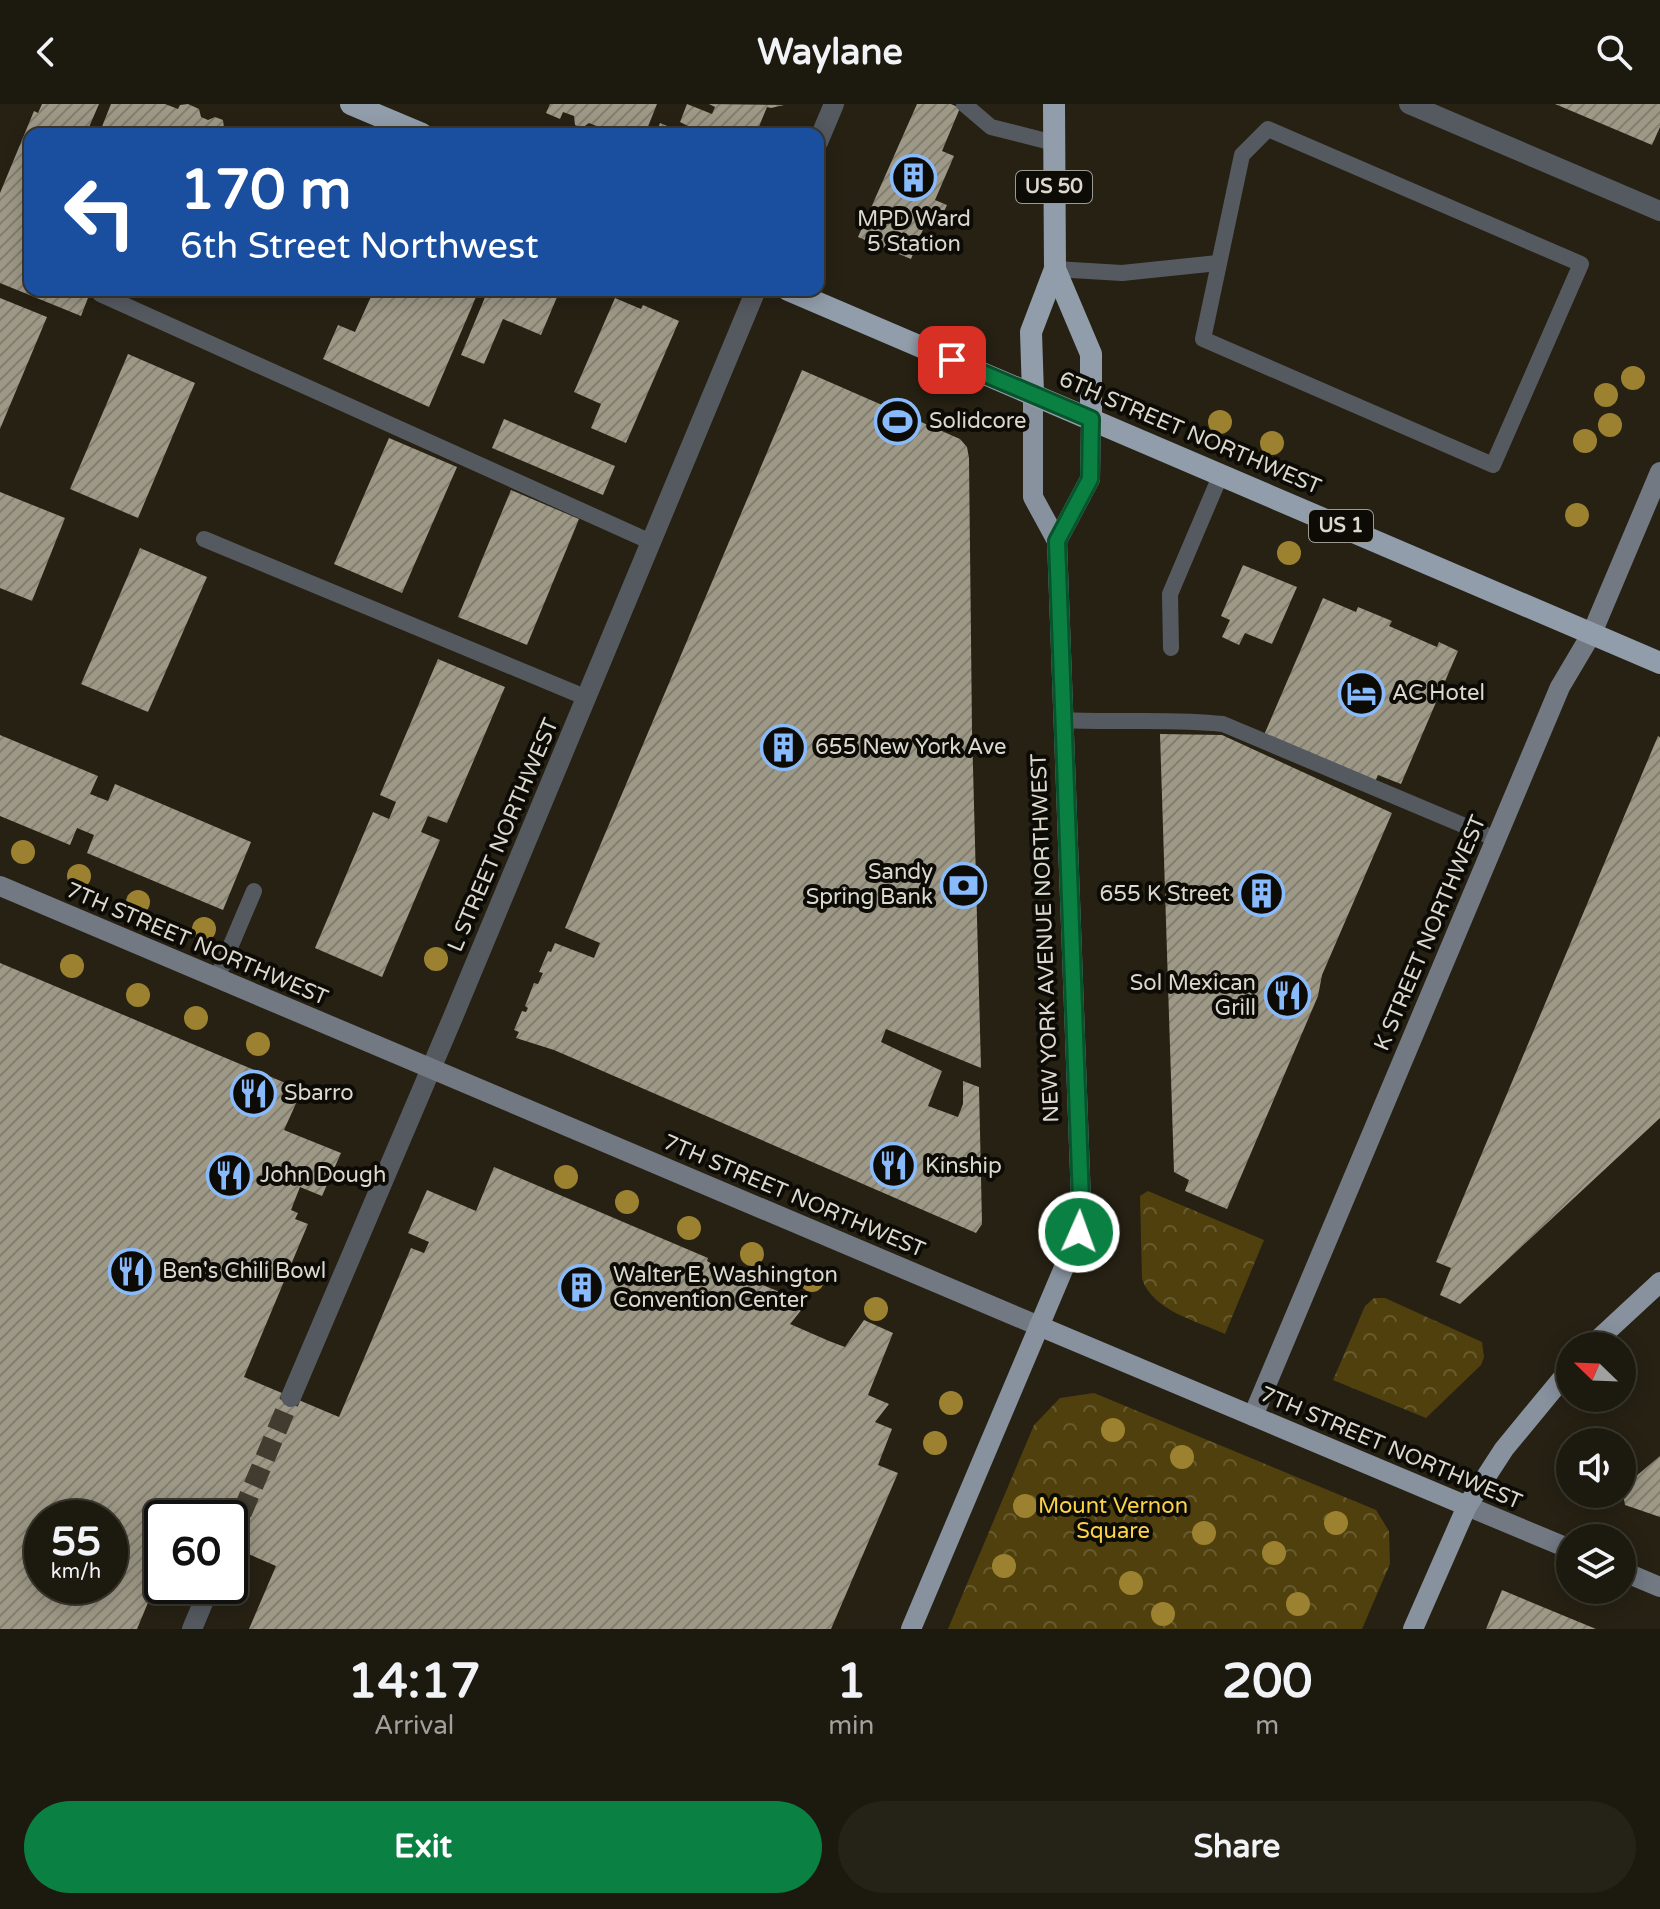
<!DOCTYPE html>
<style>
:root{--surface:#1c190e;--page:#252217;--text:#f1f3f6;--muted:#a0a09e;--line:#3a382e;--accent:#0b8043}
body{margin:0;font-family:"Varela Round",sans-serif;background:var(--page);color:var(--text);height:100vh;display:flex;flex-direction:column;font-size:30px;white-space:nowrap}
*{box-sizing:border-box;margin:0}
p{font-size:26px;color:var(--muted)}
.icon{flex:none;width:44px;height:44px;fill:none;stroke:currentColor;stroke-width:2;stroke-linecap:round;stroke-linejoin:round}
.map{position:relative;height:1525px;overflow:hidden}
.panel{display:flex;flex-direction:column;background:var(--surface);flex:1}
.panel>*{flex:none}
.banner{position:absolute;left:24px;top:24px;width:800px;height:168px;border-radius:16px;box-shadow:0 4px 20px #0003,0 0 0 2px var(--line);background:#1a4fa0;color:#fff;overflow:hidden}
.needle{width:52px;rotate:293deg}
.buttons{position:absolute;left:1556px;top:1228px;display:grid;gap:16px}
.buttons a{display:grid;place-items:center;width:80px;height:80px;border-radius:50%;background:var(--surface);box-shadow:0 4px 20px #0003,0 0 0 2px var(--line);font-size:40px}
.speed{position:absolute;left:24px;top:1396px;display:flex;gap:16px;font-size:40px;font-weight:700;text-align:center}
.speed>*{display:grid;place-content:center;width:104px;height:104px;border-radius:50%;background:var(--surface);box-shadow:0 4px 20px #0003,0 0 0 2px var(--line);line-height:1}
.speed small{font-size:20px;font-weight:400}
.speed .limit{border:4px solid #111;border-radius:12px;background:#fff;color:#111}
.pin{position:absolute;display:grid;place-items:center;width:68px;height:68px;color:#fff;margin:-34px;border-radius:16px;box-shadow:0 4px 12px #0006}
.me{position:absolute;width:88px;margin:-44px;rotate:2deg;stroke-linejoin:round;filter:drop-shadow(0 0 6px #0008)}
.turn{display:flex;align-items:center;gap:28px;height:168px;padding:0 24px;font-size:36px}
.turn .icon{width:104px;height:104px;stroke-width:2.5}
.turn b{display:block;font-size:56px;line-height:68px}
.eta{display:flex;justify-content:space-evenly;align-items:center;height:136px;text-align:center}
.eta b{font-size:48px;font-weight:700;line-height:56px}
.primary-button{display:flex;gap:16px;margin-top:auto;padding:16px 24px}
.primary-button a{flex:1;height:92px;border-radius:48px;background:var(--accent);color:#fff;font-size:32px;font-weight:700;line-height:92px;text-align:center}
.primary-button a+a{background:var(--page);color:var(--text)}
header{display:flex;justify-content:space-between;align-items:center;height:104px;padding:0 24px;background:var(--surface);font-size:36px;font-weight:700}
.map>svg:first-child{display:block}
.park{fill:url(#park-crowns)}
.building{fill:url(#building-hatch);fill-rule:evenodd}
.lines{fill:none;stroke-linecap:round;stroke-linejoin:round}
.tertiary-tunnel{stroke:#413c2f;stroke-width:20;stroke-dasharray:20 10;stroke-linecap:butt}
.service{stroke:#555a60;stroke-width:16}
.tertiary{stroke:#555a60;stroke-width:20}
.secondary{stroke:#727983;stroke-width:20}
.primary{stroke:#88929f;stroke-width:20}
.trunk{stroke:#929dab;stroke-width:22}
.tree{fill:#9c8230}
.route-casing{stroke:#07532c;stroke-width:20}
.route{stroke:#0b8043;stroke-width:14}
.labels{text-anchor:middle;dominant-baseline:central;stroke-width:8;stroke-linejoin:round;paint-order:stroke}
.shield{fill:#0d0b06;stroke:#9d9a92;stroke-width:2}
.shield-label{font-size:20px;font-weight:bold;fill:#dbd8ce}
.poi-label{font-size:22px;fill:#dbd8ce;stroke:#0d0b06;text-anchor:start}
.street-label{font-size:22px;fill:#dbd8ce;stroke:#0d0b06}
.park-label{font-size:22px;fill:#fcd248;stroke:#0d0b06}
</style>
<header><svg class="icon" aria-label="back" viewBox="0 0 24 24"><path d="M15 5l-7 7 7 7"/></svg>Waylane<svg class="icon" aria-label="search" viewBox="0 0 24 24"><circle cx="10" cy="10" r="6"/><path d="M15 15l6 6"/></svg></header>
<div class="map">
<svg width="1660" height="1525" viewBox="0 0 1660 1525">
<defs>
<pattern id="park-crowns" width="20" height="18" patternUnits="userSpaceOnUse" patternTransform="scale(2)"><rect width="20" height="18" fill="#4f400d"/><path d="M2 6a3 3 0 1 1 6 0M12 15a3 3 0 1 1 6 0" fill="none" stroke="#685b2f"/></pattern>
<pattern id="building-hatch" width="6" height="6" patternUnits="userSpaceOnUse" patternTransform="scale(2)"><rect width="6" height="6" fill="#9e9886"/><path d="M-1 1l2-2M0 6l6-6M5 7l2-2" fill="none" stroke="#827e70"/></pattern>
</defs>
<rect width="100%" height="100%" fill="#262113"/>
<g class="park">
<path d="M1148 1087 1264 1136 1225 1230C1197 1217 1153 1207 1142 1175L1140 1092Z"/>
<path d="M1374 1194H1385L1482 1238 1484 1253 1481 1261 1426 1314 1333 1276 1365 1202Z"/>
<path d="M1094 1289 1376 1406 1389 1427 1390 1460 1362 1525H948L1034 1321 1060 1294Z"/>
</g>
<g class="building">
<path d="M42 0H99L86 30H30V158L28 163 30 164V186H71L88 194 81 212 0 179V89L34 7 38 9Z"/>
<path d="M111 0H165L178 5 180 1 188 0 199 5 201 13 208 16 215 13 223 16 224 24 234 28 239 25 250 30H114L101 25Z"/>
<path d="M550 0H657L645 30H595L599 23 589 19 582 24 575 21 574 12 563 8 560 15 546 9Z"/>
<path d="M687 0 712 10 715 3 709 0 784 1 771 4 767 3 756 30H704L680 18Z"/>
<path d="M917 0H951L960 4 942 47 954 52 935 96 947 101 939 118 928 113 911 155 858 133Z"/>
<path d="M1555 0H1660V23L1652 41Z"/>
<path d="M660 19 686 30H656Z"/>
<path d="M374 186H479L429 303 323 255 338 221 355 228Z"/>
<path d="M488 186H560L541 231 503 215 484 260 461 251Z"/>
<path d="M0 194 47 213 0 325Z"/>
<path d="M615 194 641 205 643 201 679 217 626 339 591 324 601 300 574 288Z"/>
<path d="M128 250 195 279 138 414 70 385Z"/>
<path d="M802 266 960 335 967 343 969 354 972 626 981 964 886 925 881 938 942 967 928 1002 958 1013 963 1000V977L979 983 982 1120 976 1129 554 946 516 934 519 928 514 926 522 907 526 908 528 904 525 902 534 879 538 880 543 869 539 868 548 847 551 848 555 839 594 854 600 839 565 824Z"/>
<path d="M504 315 615 362 603 391 492 344Z"/>
<path d="M389 334 457 363 402 489 334 460Z"/>
<path d="M511 386 579 415 527 541 458 513Z"/>
<path d="M0 388 65 414 32 497 0 484Z"/>
<path d="M140 444 207 473 148 608 81 580Z"/>
<path d="M1243 461 1297 483 1272 540 1245 529 1239 541 1222 533 1230 516 1221 512Z"/>
<path d="M1323 494 1356 508 1358 503 1392 517 1389 522 1437 543 1439 538 1458 547 1401 680 1378 671 1375 678 1264 631Z"/>
<path d="M438 555 505 583 447 719 428 712 421 728 440 736 382 873 315 844 373 708 389 715 396 698 380 691Z"/>
<path d="M1160 630 1222 631 1392 709 1322 871 1318 892 1227 1105 1185 1087 1189 1076 1174 1068Z"/>
<path d="M0 631 98 672 90 690 108 697 115 680 251 738 223 806 87 749 94 731 77 724 70 741 0 712Z"/>
<path d="M1658 632 1660 633V1014L1460 1200 1440 1191 1451 1164 1436 1158Z"/>
<path d="M0 859 302 986 284 1026 341 1049 322 1092 300 1083 291 1106 298 1109 295 1115 308 1120 244 1273 339 1313 411 1144 424 1149 429 1138 408 1129 427 1086 476 1107 494 1063 708 1154 707 1157 712 1160 711 1162 727 1169 728 1167 807 1199 790 1220 829 1237 845 1243 864 1216 893 1229 868 1291 889 1300 875 1318 892 1325 878 1361 898 1369 831 1525H249L276 1462 230 1442V1414H162V1465L137 1525H0ZM42 1414H110V1482H42Z"/>
<path d="M1660 1352V1413L1625 1401 1622 1384Z"/>
<path d="M1502 1486 1596 1525H1486Z"/>
</g>
<g class="lines">
<path class="tertiary-tunnel" d="M230 1437 291 1293"/>
<g class="service">
<path d="M964 0 991 23 1054 39"/>
<path d="M1268 25 1581 160 1493 361 1203 235 1242 51Z"/>
<path d="M1055 165 1122 169 1218 159"/>
<path d="M100 190 651 438"/>
<path d="M204 435 587 594"/>
<path d="M1171 544 1170 490 1221 370"/>
<path d="M1062 616C1116 619 1170 614 1223 620L1496 735"/>
<path d="M217 874 254 787"/>
</g>
<g class="tertiary">
<path d="M1409 0 1660 107"/>
<path d="M818 38 834 0"/>
<path d="M291 1293 453 913 756 186"/>
<path d="M192 1525 210 1482"/>
</g>
<g class="secondary">
<path d="M0 782 1039 1222"/>
<path d="M1253 1312 1560 583 1592 529 1660 368"/>
<path d="M1467 1402 1570 1445"/>
<path d="M1622 1467 1660 1483"/>
</g>
<g class="primary">
<path d="M1057 437 1090 375 1091 315"/>
<path d="M1039 1222 1467 1402"/>
<path d="M1591 1242 1660 1178"/>
<path d="M911 1525 1079 1128 1081 1097 1057 437 1033 393V290"/>
<path d="M1413 1525 1467 1402 1504 1345 1570 1265"/>
</g>
<g class="trunk">
<path d="M351 0 422 30"/>
<path d="M1055 165 1091 250V315"/>
<path d="M788 186 1660 559"/>
<path d="M1033 290 1031 228 1055 165 1054 0"/>
</g>
</g>
<g class="tree">
<circle cx="1633" cy="274" r="12"/>
<circle cx="1606" cy="291" r="12"/>
<circle cx="1220" cy="318" r="12"/>
<circle cx="1610" cy="321" r="12"/>
<circle cx="1585" cy="337" r="12"/>
<circle cx="1272" cy="339" r="12"/>
<circle cx="1577" cy="411" r="12"/>
<circle cx="1289" cy="449" r="12"/>
<circle cx="23" cy="748" r="12"/>
<circle cx="79" cy="772" r="12"/>
<circle cx="138" cy="798" r="12"/>
<circle cx="204" cy="825" r="12"/>
<circle cx="436" cy="855" r="12"/>
<circle cx="72" cy="862" r="12"/>
<circle cx="138" cy="891" r="12"/>
<circle cx="196" cy="914" r="12"/>
<circle cx="258" cy="940" r="12"/>
<circle cx="566" cy="1073" r="12"/>
<circle cx="627" cy="1098" r="12"/>
<circle cx="689" cy="1124" r="12"/>
<circle cx="752" cy="1150" r="12"/>
<circle cx="812" cy="1176" r="12"/>
<circle cx="876" cy="1205" r="12"/>
<circle cx="951" cy="1299" r="12"/>
<circle cx="1113" cy="1326" r="12"/>
<circle cx="935" cy="1339" r="12"/>
<circle cx="1182" cy="1353" r="12"/>
<circle cx="1025" cy="1402" r="12"/>
<circle cx="1336" cy="1419" r="12"/>
<circle cx="1204" cy="1429" r="12"/>
<circle cx="1274" cy="1449" r="12"/>
<circle cx="1004" cy="1462" r="12"/>
<circle cx="1131" cy="1479" r="12"/>
<circle cx="1298" cy="1500" r="12"/>
<circle cx="1163" cy="1510" r="12"/>
</g>
<g class="lines">
<defs>
<path id="route" d="M952 256 1091 315 1090 375 1057 437 1081 1097 1079 1128"/>
</defs>
<use href="#route" class="route-casing"/>
<use href="#route" class="route"/>
</g>
<defs>
<symbol id="building-ring" viewBox="-11 -11 22 22"><circle r="9.5" fill="#0d0b06" stroke="#89bafc" stroke-width="1.5"/><path d="M-4-6H4V6H1V3H-1V6H-4ZM-2.5-4.3h1.7v1.8h-1.7ZM.8-4.3h1.7v1.8H.8ZM-2.5-1h1.7V.8h-1.7ZM.8-1h1.7V.8H.8Z" fill="#89bafc"/></symbol>
<symbol id="stadium-ring" viewBox="-11 -11 22 22"><circle r="9.5" fill="#0d0b06" stroke="#89bafc" stroke-width="1.5"/><path d="M0-5a6.5 5 0 1 0 0 10a6.5 5 0 1 0 0-10ZM-3.5-1.8h7v3.6h-7Z" fill="#89bafc"/></symbol>
<symbol id="hotel-ring" viewBox="-11 -11 22 22"><circle r="9.5" fill="#0d0b06" stroke="#89bafc" stroke-width="1.5"/><path d="M-6-4.5h1.5V1H6V5H4.5V3h-9V5H-6ZM-4 0a1.8 1.8 0 1 1 3.6 0ZM.5 0V-2.5h3Q6-2.5 6 0Z" fill="#89bafc"/></symbol>
<symbol id="bank-ring" viewBox="-11 -11 22 22"><circle r="9.5" fill="#0d0b06" stroke="#89bafc" stroke-width="1.5"/><path d="M-6-4H6V4H-6ZM0-2.3a2.3 2.3 0 1 0 0 4.6a2.3 2.3 0 1 0 0-4.6Z" fill="#89bafc"/></symbol>
<symbol id="restaurant-ring" viewBox="-11 -11 22 22"><circle r="9.5" fill="#0d0b06" stroke="#89bafc" stroke-width="1.5"/><path d="M-5-6h1v4h1v-4h1v4h1v-4h1v5L-1.5 .5V6h-2V.5L-5-1ZM5-6V6H3V1.5H1.5Q1.5-4 5-6Z" fill="#89bafc"/></symbol>
</defs>
<g fill-rule="evenodd">
<use href="#building-ring" x="888" y="48" width="51" height="51"/>
<use href="#stadium-ring" x="872" y="292" width="51" height="51"/>
<use href="#hotel-ring" x="1336" y="564" width="51" height="51"/>
<use href="#building-ring" x="758" y="618" width="51" height="51"/>
<use href="#bank-ring" x="938" y="756" width="51" height="51"/>
<use href="#building-ring" x="1236" y="764" width="51" height="51"/>
<use href="#restaurant-ring" x="1262" y="866" width="51" height="51"/>
<use href="#restaurant-ring" x="228" y="964" width="51" height="51"/>
<use href="#restaurant-ring" x="868" y="1036" width="51" height="51"/>
<use href="#restaurant-ring" x="204" y="1046" width="51" height="51"/>
<use href="#restaurant-ring" x="106" y="1142" width="51" height="51"/>
<use href="#building-ring" x="556" y="1158" width="51" height="51"/>
</g>
<g class="labels">
<g class="shield">
<rect x="1016" y="67" width="76" height="32" rx="6"/>
<rect x="1309" y="406" width="64" height="32" rx="6"/>
</g>
<g class="shield-label">
<text x="1054" y="83">US 50</text>
<text x="1341" y="422">US 1</text>
</g>
<g class="poi-label">
<text x="914" y="115" text-anchor="middle">MPD Ward<tspan x="914" dy="25">5 Station</tspan></text>
<text x="929" y="317">Solidcore</text>
<text x="1392" y="589">AC Hotel</text>
<text x="815" y="643">655 New York Ave</text>
<text x="933" y="768" text-anchor="end">Sandy<tspan x="933" dy="25">Spring Bank</tspan></text>
<text x="1230" y="790" text-anchor="end">655 K Street</text>
<text x="1256" y="879" text-anchor="end">Sol Mexican<tspan x="1256" dy="25">Grill</tspan></text>
<text x="284" y="989">Sbarro</text>
<text x="925" y="1062">Kinship</text>
<text x="260" y="1071">John Dough</text>
<text x="162" y="1167">Ben's Chili Bowl</text>
<text x="613" y="1171">Walter E. Washington<tspan x="613" dy="25">Convention Center</tspan></text>
</g>
<g class="street-label">
<text transform="translate(1190 329) rotate(23)">6TH STREET NORTHWEST</text>
<text transform="translate(503 731) rotate(-67)">L STREET NORTHWEST</text>
<text transform="translate(1430 829) rotate(-67)">K STREET NORTHWEST</text>
<text transform="translate(1045 834) rotate(-92)">NEW YORK AVENUE NORTHWEST</text>
<text transform="translate(197 840) rotate(23)">7TH STREET NORTHWEST</text>
<text transform="translate(794 1092) rotate(23)">7TH STREET NORTHWEST</text>
<text transform="translate(1391 1344) rotate(23)">7TH STREET NORTHWEST</text>
</g>
<g class="park-label">
<text x="1113" y="1402">Mount Vernon<tspan x="1113" dy="25">Square</tspan></text>
</g>
</g>
</svg>
<div class="buttons">
<a><svg class="needle" viewBox="-14 -14 28 28"><path d="M0-13l5 13h-10z" fill="#e53935"/><path d="M0 13l5-13h-10z" fill="#a0a09e"/></svg></a>
<a><svg class="icon" aria-label="sound" viewBox="0 0 24 24"><path d="M4 9h4l5-4v14l-5-4H4zM17 9q2 3 0 6"/></svg></a>
<a><svg class="icon" aria-label="layers" viewBox="0 0 24 24"><path d="M12 4l9 5-9 5-9-5zM3 14l9 5 9-5"/></svg></a>
</div>
<div class="speed"><div>55<small>km/h</small></div><div class="limit">60</div></div>
<div class="pin" style="left:952px;top:256px;background:#d93025"><svg class="icon" aria-label="arrive" viewBox="0 0 24 24"><path d="M6 21V4h12l-3 4 3 4H6"/></svg></div>
<svg class="me" style="left:1079px;top:1128px" viewBox="-20 -20 40 40"><circle r="17" fill="#0b8043" stroke="#fff" stroke-width="3"/><path d="M0-11L8 9 0 5-8 9z" fill="#fff"/></svg>
<div class="banner">
<div class="turn"><svg class="icon" aria-label="left" viewBox="0 0 24 24"><path d="M17 20v-9H6M10 6l-5 5 5 5"/></svg><div><b>170 m</b>6th Street Northwest</div></div>
</div>
</div>
<section class="panel">
<div class="eta">
<div><b>14:17</b><p>Arrival</p></div>
<div><b>1</b><p>min</p></div>
<div><b>200</b><p>m</p></div>
</div>
<div class="primary-button"><a>Exit</a><a>Share</a></div>
</section>
